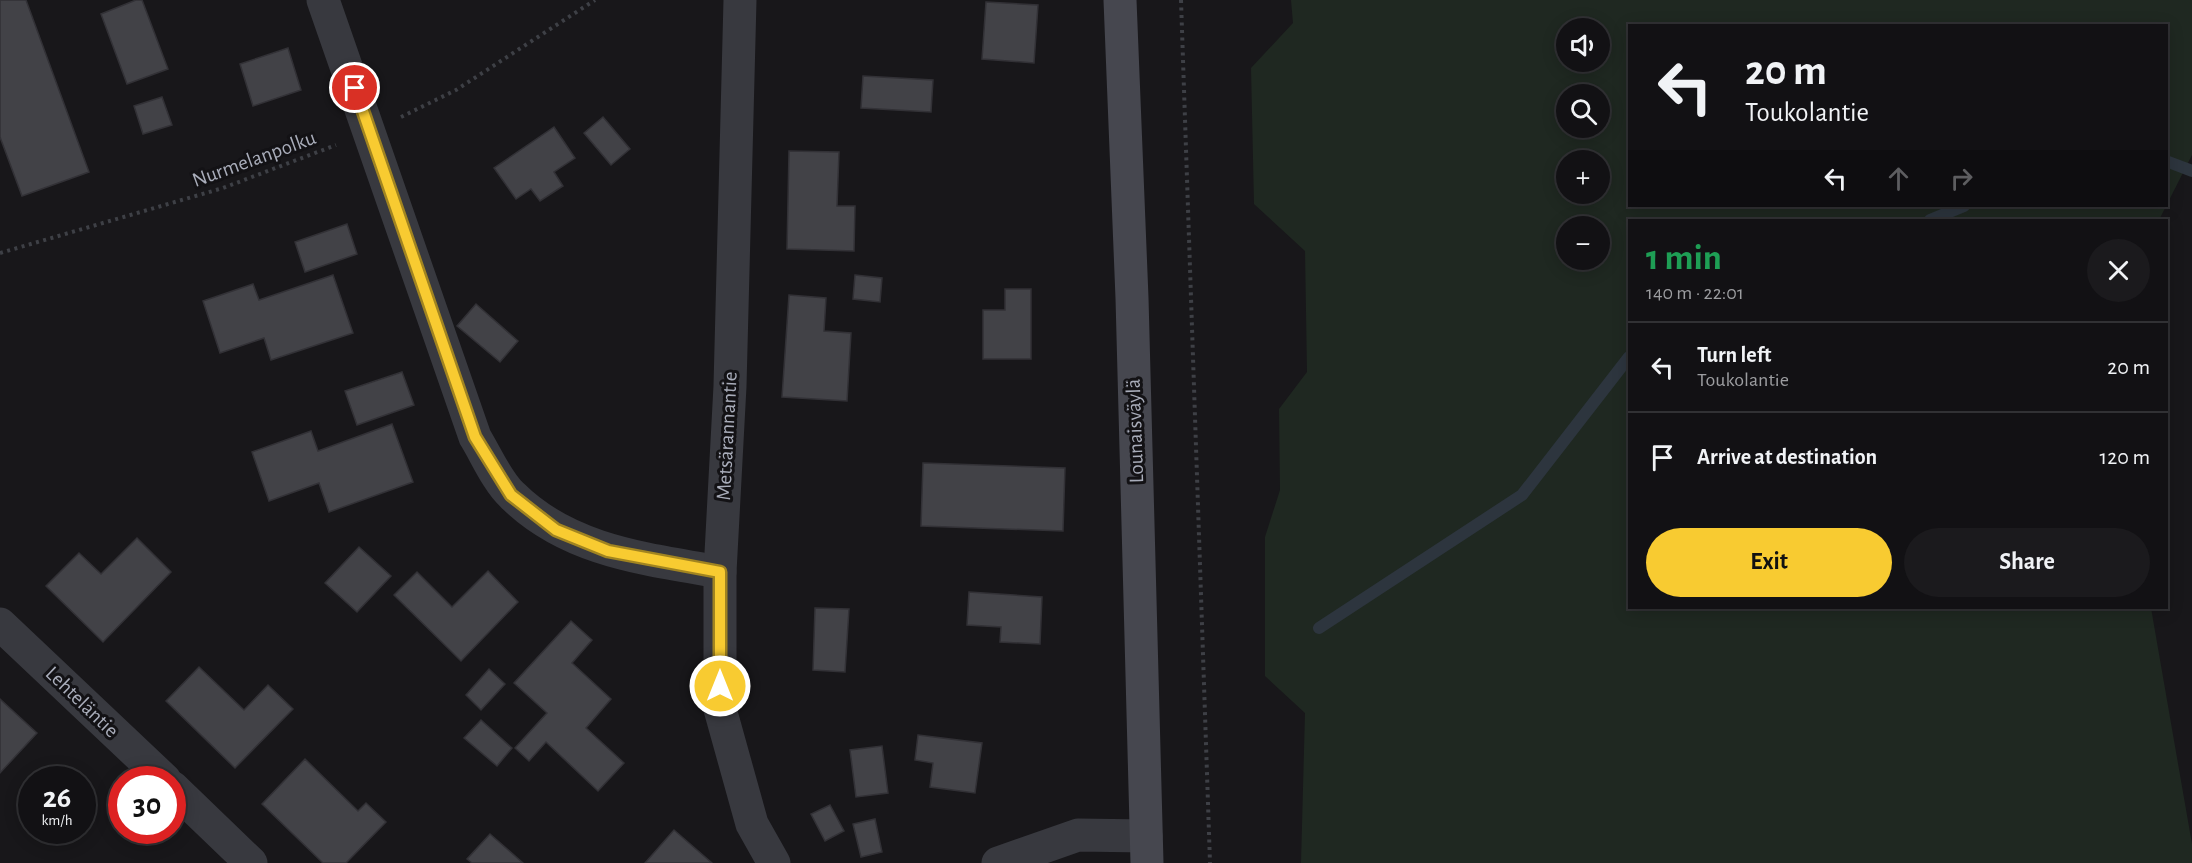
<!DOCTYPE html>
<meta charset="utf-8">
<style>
:root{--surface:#121114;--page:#1b1a1d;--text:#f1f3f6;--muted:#9c9da0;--line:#313134;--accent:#f8cb31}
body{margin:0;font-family:"Alegreya Sans",sans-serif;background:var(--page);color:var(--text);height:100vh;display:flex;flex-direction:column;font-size:22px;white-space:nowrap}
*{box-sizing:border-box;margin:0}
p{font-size:20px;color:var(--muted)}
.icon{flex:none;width:33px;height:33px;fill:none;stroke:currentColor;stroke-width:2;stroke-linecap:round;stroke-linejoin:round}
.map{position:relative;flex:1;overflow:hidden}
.sheet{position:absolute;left:1628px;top:219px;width:540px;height:390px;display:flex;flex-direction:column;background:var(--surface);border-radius:0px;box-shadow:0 3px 15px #0003,0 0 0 2px var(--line)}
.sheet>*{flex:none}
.hud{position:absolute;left:1628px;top:24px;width:540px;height:183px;border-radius:0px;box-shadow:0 3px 15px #0003,0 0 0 2px var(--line);background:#121114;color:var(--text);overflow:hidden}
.tools{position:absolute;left:1556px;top:18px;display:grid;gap:12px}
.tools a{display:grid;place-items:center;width:54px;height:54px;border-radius:50%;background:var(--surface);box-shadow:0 3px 15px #0003,0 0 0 2px var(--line);font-size:30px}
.speed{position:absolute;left:18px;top:766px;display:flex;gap:12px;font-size:30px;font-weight:700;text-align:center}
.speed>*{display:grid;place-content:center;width:78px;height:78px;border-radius:50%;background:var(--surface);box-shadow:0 3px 15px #0003,0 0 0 2px var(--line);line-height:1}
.speed small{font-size:15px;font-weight:400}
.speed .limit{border:9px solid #d22;background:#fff;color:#111}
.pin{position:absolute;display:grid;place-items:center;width:51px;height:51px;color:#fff;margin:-26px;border:3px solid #fff;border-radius:50%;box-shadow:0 2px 6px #0007}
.me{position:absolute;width:66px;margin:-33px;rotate:0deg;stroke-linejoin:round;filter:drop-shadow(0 0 4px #0008)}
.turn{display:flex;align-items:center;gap:21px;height:126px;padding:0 18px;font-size:27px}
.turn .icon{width:78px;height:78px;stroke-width:2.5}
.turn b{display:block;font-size:42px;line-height:51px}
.lanes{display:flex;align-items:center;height:57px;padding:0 18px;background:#0003;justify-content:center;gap:30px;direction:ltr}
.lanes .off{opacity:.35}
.round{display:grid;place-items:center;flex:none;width:63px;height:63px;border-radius:32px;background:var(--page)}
.head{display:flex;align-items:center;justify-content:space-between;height:102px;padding:0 18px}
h1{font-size:36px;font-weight:700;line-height:45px;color:#1e9e55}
.button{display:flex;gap:12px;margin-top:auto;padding:12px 18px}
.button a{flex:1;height:69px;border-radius:36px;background:var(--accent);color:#111;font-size:24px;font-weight:700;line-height:69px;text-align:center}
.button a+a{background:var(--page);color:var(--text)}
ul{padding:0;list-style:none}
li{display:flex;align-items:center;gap:18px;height:90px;padding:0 18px;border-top:2px solid var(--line)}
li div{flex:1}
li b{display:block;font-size:22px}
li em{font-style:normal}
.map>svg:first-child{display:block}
.green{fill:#1f2821;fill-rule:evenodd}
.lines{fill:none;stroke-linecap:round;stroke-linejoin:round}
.stream{stroke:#2d353e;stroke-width:12}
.building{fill:#424247;stroke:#323136;stroke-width:1.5}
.path{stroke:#3e4046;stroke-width:4;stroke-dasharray:3 4.5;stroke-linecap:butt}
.street{stroke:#38393f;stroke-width:33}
.secondary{stroke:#46474f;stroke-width:33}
.route-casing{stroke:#a18420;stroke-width:15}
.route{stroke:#f8cb31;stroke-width:10}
.labels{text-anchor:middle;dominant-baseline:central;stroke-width:6;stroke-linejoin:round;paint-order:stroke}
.street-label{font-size:21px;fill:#a9adba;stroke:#131215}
</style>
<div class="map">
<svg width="2192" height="863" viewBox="0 0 2192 863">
<rect width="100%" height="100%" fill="#18171a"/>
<path class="green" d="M1291 0H2192V155L2159 220H1629V608H2151L2192 844V863H1301L1305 713 1265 676V537L1280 490 1279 409 1307 372 1305 251 1254 204 1251 68 1293 23ZM1629 26H2166V206H1629ZM1566 28H1599V62H1566ZM1566 94H1599V128H1566ZM1566 160H1599V194H1566ZM1566 226H1599V260H1566Z"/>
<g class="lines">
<g class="stream">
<path d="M2166 161 2192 171"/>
<path d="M1930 220 1964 206"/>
<path d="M1319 628 1522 495 1629 357"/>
</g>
</g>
<g class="building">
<path d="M0 0H26L89 172 22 196 0 137Z"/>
<path d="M136 0H142L168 69 127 84 101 14Z"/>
<path d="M986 2 1038 5 1034 63 982 59Z"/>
<path d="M288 48 301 90 253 106 240 64Z"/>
<path d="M863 76 933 80 931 112 861 108Z"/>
<path d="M162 97 172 125 143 134 134 106Z"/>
<path d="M603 117 630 149 611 165 584 133Z"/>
<path d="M554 127 575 158 554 172 563 186 540 201 531 189 516 199 494 168Z"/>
<path d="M789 151 839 152 837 206H855L854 251 787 249Z"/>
<path d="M347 224 357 254 305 272 295 242Z"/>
<path d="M333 275 353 333 271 360 264 338 220 353 203 301 253 284 259 300Z"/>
<path d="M855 275 882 278 880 302 853 299Z"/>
<path d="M1005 289H1031V359H983V310H1005Z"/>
<path d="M789 295 826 298 824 331 851 333 847 401 782 397Z"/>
<path d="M476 304 518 341 500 362 457 326Z"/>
<path d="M402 372 414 405 357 425 345 391Z"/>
<path d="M392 424 413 482 329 512 319 483 269 501 252 452 311 431 318 451Z"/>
<path d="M923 463 1065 468 1063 531 921 526Z"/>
<path d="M137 538 171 572 103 642 46 586 79 553 101 574Z"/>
<path d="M359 547 391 576 357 612 325 583Z"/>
<path d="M488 571 518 602 461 661 394 595 417 572 452 607Z"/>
<path d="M969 592 1042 597 1040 644 1000 642 1001 627 967 625Z"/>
<path d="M815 608 849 609 845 672 813 670Z"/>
<path d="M571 621 592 640 572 663 611 699 586 728 624 763 598 791 546 742 529 761 515 748 547 713 514 683Z"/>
<path d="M199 667 244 710 268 685 293 709 235 768 166 701Z"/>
<path d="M489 669 505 684 481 710 466 695Z"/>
<path d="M0 699 37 733 0 773Z"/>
<path d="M481 720 512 748 497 766 464 738Z"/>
<path d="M918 735 982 743 975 793 930 787 933 763 915 760Z"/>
<path d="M882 746 888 793 856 797 850 750Z"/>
<path d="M305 759 358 811 366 803 386 822 346 863H323L262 804Z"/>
<path d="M830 805 844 831 825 841 811 814Z"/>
<path d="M875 819 882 852 861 857 853 824Z"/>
<path d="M674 830 712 863H645Z"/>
<path d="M490 834 523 863H472L467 859Z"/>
</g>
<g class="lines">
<g class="path">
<path d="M1181 0 1210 863"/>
<path d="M401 117 456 90 595 0"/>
<path d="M0 253 223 188 336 145"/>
</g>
<g class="street">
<path d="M323 0 475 437C486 455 497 481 512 495 568 551 646 559 720 572"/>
<path d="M740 0 730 386 720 572V709L752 824 774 863"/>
<path d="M0 624 165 780"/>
<path d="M172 787 251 863"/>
<path d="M998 863 1078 835 1146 836"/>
</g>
<path class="secondary" d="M1120 0 1132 298 1147 863"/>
</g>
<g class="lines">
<defs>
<path id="route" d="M355 88 475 437 511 495 556 530 608 551 720 572V686"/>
</defs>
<use href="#route" class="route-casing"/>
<use href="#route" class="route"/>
</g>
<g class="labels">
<g class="street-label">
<text transform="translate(254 159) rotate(-20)">Nurmelanpolku</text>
<text transform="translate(1135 431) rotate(-92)">Lounaisväylä</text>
<text transform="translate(727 436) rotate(-87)">Metsärannantie</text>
<text transform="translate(82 702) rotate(44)">Lehteläntie</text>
</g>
</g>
</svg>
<div class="tools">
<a><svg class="icon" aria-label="sound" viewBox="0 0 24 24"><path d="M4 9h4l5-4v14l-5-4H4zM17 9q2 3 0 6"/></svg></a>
<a><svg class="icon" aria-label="search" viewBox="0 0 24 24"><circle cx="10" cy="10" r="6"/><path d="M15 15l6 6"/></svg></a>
<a>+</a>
<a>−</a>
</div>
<div class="speed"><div>26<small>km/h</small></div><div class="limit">30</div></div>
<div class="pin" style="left:355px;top:88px;background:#d93025"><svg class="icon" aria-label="arrive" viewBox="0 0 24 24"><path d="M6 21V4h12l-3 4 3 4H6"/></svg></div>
<svg class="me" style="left:720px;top:686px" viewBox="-20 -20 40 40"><circle r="17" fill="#f8cb31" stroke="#fff" stroke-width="3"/><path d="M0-11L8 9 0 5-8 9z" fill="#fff"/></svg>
<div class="hud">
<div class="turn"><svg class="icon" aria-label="left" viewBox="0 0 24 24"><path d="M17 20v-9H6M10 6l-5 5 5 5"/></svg><div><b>20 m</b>Toukolantie</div></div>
<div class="lanes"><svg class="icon" aria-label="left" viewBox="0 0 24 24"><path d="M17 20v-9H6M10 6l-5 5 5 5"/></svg><svg class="icon off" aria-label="ahead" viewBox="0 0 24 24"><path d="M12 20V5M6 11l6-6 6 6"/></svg><svg class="icon off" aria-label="right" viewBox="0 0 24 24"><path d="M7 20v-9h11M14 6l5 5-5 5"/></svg></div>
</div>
<section class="sheet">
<div class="head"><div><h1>1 min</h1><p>140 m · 22:01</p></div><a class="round"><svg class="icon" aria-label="close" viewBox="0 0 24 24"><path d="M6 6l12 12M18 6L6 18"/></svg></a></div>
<ul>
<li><svg class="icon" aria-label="left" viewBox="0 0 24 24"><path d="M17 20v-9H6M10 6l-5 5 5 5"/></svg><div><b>Turn left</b><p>Toukolantie</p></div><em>20 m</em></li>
<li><svg class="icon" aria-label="arrive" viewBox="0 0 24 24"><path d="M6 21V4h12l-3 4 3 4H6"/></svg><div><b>Arrive at destination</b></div><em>120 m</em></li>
</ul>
<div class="button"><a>Exit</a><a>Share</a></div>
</section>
</div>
